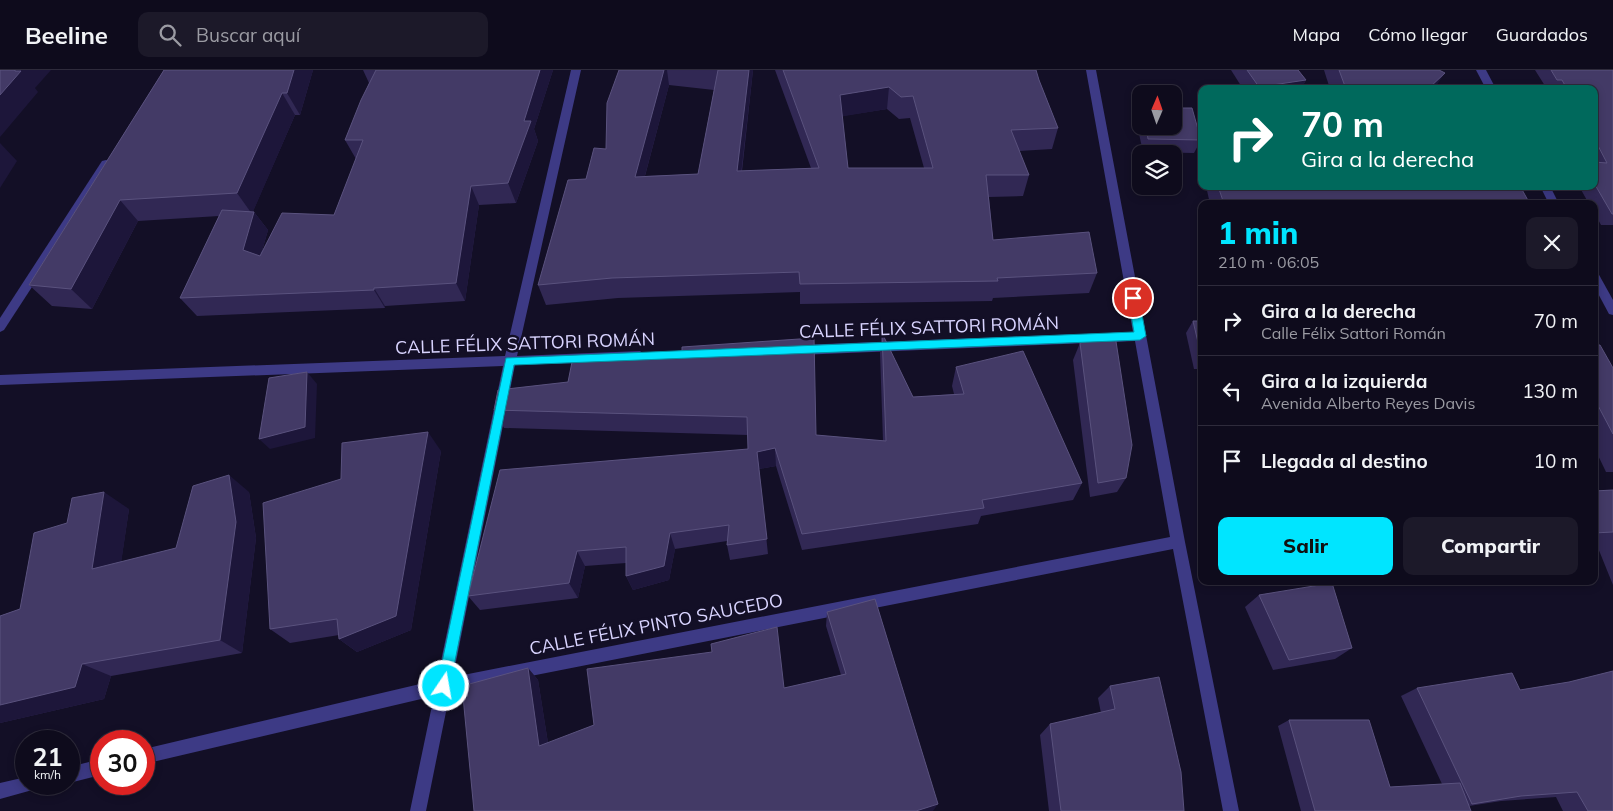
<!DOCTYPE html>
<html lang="es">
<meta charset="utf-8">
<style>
:root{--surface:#0e0b1c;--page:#1c1929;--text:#f1f3f6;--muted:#9b9ba3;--line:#2e2b3b;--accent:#00e5ff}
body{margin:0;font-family:Mulish,sans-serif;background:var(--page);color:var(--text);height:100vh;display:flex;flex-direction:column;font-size:19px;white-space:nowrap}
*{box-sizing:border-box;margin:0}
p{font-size:16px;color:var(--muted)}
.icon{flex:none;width:28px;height:28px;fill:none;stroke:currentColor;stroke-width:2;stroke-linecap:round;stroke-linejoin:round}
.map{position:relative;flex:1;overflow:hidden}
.side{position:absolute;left:1198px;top:130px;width:400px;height:385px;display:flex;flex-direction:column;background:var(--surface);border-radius:10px;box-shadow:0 2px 8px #0003,0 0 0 1px var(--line)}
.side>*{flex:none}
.top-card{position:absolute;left:1198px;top:15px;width:400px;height:105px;border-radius:10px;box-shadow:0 2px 8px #0003,0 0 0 1px var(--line);background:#00695c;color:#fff;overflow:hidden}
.needle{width:32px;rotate:2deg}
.fabs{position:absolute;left:1132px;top:15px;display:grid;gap:10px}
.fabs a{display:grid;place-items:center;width:50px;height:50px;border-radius:10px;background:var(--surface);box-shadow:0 2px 8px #0003,0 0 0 1px var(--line);font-size:25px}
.speed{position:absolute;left:15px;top:660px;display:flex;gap:10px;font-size:25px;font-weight:700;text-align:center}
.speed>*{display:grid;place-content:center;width:65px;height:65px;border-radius:50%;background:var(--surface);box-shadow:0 2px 8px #0003,0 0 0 1px var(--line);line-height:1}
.speed small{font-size:12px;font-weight:400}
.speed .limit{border:8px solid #d22;background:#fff;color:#111}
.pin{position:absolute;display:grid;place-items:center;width:42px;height:42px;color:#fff;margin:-21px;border:2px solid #fff;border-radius:50%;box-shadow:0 1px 5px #0007}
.me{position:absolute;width:55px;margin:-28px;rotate:12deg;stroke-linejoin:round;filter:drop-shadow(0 0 4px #0008)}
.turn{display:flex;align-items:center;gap:18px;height:105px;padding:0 20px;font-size:22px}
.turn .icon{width:65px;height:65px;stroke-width:2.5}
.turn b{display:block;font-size:35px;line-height:42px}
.round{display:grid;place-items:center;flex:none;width:52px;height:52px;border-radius:10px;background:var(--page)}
.headline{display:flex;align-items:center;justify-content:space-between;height:85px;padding:0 20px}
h1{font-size:30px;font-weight:800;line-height:38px;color:var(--accent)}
.button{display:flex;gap:10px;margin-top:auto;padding:10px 20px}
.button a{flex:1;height:58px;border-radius:10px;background:var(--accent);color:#111;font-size:20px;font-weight:800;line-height:58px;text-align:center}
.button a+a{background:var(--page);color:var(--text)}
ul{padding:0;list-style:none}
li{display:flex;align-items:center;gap:15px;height:70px;padding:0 20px;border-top:1px solid var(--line)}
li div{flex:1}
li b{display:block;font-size:19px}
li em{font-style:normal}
header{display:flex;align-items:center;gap:30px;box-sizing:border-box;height:70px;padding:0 25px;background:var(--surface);border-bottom:1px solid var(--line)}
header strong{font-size:24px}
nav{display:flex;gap:28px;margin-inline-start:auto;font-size:18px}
.search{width:350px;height:45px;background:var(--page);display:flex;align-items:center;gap:12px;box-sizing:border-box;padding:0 18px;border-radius:10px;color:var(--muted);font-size:19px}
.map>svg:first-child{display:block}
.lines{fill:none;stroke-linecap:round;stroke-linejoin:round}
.minor{fill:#3d3a85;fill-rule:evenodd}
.wall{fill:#312854;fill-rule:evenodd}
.shaded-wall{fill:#1d163a}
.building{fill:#433a66;stroke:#5a527e;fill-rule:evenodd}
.route{fill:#00e5ff;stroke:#0095a6}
.labels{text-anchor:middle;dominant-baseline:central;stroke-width:5;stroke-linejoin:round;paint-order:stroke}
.street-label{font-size:18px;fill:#d9d4ff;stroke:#130f26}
</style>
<header>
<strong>Beeline</strong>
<div class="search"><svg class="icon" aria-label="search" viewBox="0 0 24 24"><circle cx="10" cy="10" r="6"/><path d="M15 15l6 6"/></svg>Buscar aquí</div>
<nav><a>Mapa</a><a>Cómo llegar</a><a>Guardados</a></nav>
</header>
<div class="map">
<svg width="1613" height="741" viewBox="0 0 1613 741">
<rect width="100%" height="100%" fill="#130f26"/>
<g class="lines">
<g class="minor">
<path d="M571 0H581L517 286 640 281 646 286 640 291 515 295 453 607 1170 467 1135 271 799 285 793 280 799 275 1133 262 1086 0H1096L1185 472 1239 741H1223L1173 479 450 622 426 741H410L434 626 144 694V679L437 610 503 296 0 315V305L505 286Z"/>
<path d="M1476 0H1486L1496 19H1486Z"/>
<path d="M106 90 110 91V97L4 260 0 262V248L102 91Z"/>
<path d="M1540 116H1550L1559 134H1549Z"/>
<path d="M1594 202 1598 203 1613 230V245L1609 244 1594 216Z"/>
<path d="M101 689V705L69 713V697Z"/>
<path d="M26 707V714H39L36 719 0 729V713Z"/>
</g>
</g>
<g class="wall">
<path d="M164 0H313L300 45H295L253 141 254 142 268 160 262 181 334 145 356 89 345 70 369 13 363 0H553L534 59 538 71 516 133 479 135 465 231 385 236V238L197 246 180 228 219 146 138 151 92 239 52 236 29 215Z"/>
<path d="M619 0H753L742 101 811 98 775 0H1036L1039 10 1058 58 1052 79 1019 81 1029 105 1023 126 989 127 993 170 1097 203 1089 223 993 228 992 231 800 234V222L618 228 546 235 538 215 586 109 606 79ZM669 15 714 20 698 104 645 106ZM887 39 899 49 910 48 924 98H848L842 46Z"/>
<path d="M1231 0H1298L1306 10 1301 19H1243Z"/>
<path d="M1324 0H1439L1434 19H1330Z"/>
<path d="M1535 0H1613V155H1601L1594 142V134H1589L1579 116H1594V19H1547Z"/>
<path d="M1141 37V56H1174L1201 70 1194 83 1143 82 1136 50Z"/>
<path d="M1206 116H1520L1530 134H1210Z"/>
<path d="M1193 251H1201V299H1194L1186 263Z"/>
<path d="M882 263 913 327 954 324 952 316 956 297 1082 413 1073 430 981 446 978 454 802 480 776 396 759 399 768 484 730 490 727 475V471L675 479 669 510 633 520 626 506V493L585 496 578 528 480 540 468 526 748 379V365L504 358 494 340 568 312 572 292 816 365 883 371 880 283Z"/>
<path d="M1080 273 1126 408 1117 422 1090 427 1073 290Z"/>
<path d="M1594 275 1613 298V402H1606L1594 377Z"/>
<path d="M441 381 411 560 357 582 339 569V565L290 573 270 559Z"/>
<path d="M1613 420V515L1596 473H1594V421Z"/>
<path d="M249 422 256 468 242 583 111 606 104 629 0 653V546L20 539 129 439 121 492 176 478Z"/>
<path d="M1259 525 1352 578 1335 589 1273 600 1245 537Z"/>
<path d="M827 542 933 741H474L528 598 538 610 548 673 841 605 826 556Z"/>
<path d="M1110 616 1184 741H1049L1040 665 1050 654 1101 643 1098 628Z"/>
<path d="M1417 618 1520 620 1613 741H1563L1556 727 1501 731 1469 736 1471 741H1301L1278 656 1289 650 1390 717 1442 714 1401 626Z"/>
</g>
<g class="shaded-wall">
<path d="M15 0H51L35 18 38 22 0 67V25Z"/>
<path d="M294 0H313L300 45 287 23Z"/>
<path d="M540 0H553L534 59 538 71 516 133 508 113 524 51Z"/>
<path d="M664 0H667L669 15 639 128 635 107Z"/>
<path d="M749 0H753L739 122 737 101Z"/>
<path d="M1445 3 1434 19H1428Z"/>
<path d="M1306 10 1301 19H1258L1259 17Z"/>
<path d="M889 17 887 39 839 47 840 25Z"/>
<path d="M282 23 295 45 252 144 237 123Z"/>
<path d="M0 73 17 91 0 118Z"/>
<path d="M471 116 479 135 465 231 456 213Z"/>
<path d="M120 130 138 151 92 239 71 219Z"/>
<path d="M254 142 268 160 257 198 243 180Z"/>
<path d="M374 218 385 236V238L374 220Z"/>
<path d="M307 302 317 314 315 368 270 379 259 369Z"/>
<path d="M428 362 441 381 411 560 357 582 339 569Z"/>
<path d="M775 378 776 396 759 399 757 382Z"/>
<path d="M229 405 249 422 256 468 242 583 220 570Z"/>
<path d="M104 422 129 439 118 514 92 499Z"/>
<path d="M670 463 675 479 669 510 633 520 626 506Z"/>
<path d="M577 481 585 496 578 528 569 513Z"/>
<path d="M82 594 111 606 104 629 0 653V635Z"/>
<path d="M528 598 538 610 550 686 539 676Z"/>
<path d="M938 734 933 741H916Z"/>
</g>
<g class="building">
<path d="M0 0H15V1H21L0 25Z"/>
<path d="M164 0H294L287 23H282L237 123 120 130 71 219 29 215Z"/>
<path d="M376 0H540L524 51H531L508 113 471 116 456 213 374 218V220L180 228 222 140 254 142 243 180 260 186 282 143 334 145 363 70H345L361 30Z"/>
<path d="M619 0H664L635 107 698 104 718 0H749L737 101 819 98 783 0H1036L1039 10 1058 58 1011 60 1029 105H986L993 170 1089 162 1097 203 997 208 998 211 800 214 799 202 612 208 538 215 568 110 586 109 594 78 606 79 607 33ZM889 17 901 27 913 26 933 98H848L840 25Z"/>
<path d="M1247 0H1298L1306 10 1259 17Z"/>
<path d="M1339 0H1439L1445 3 1428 19H1346Z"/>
<path d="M1551 0H1613V144H1612L1594 113V92L1607 93 1594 68V19H1567L1562 10H1557Z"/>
<path d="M1174 38H1192L1201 70 1148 69 1146 56H1174Z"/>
<path d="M1218 116H1520L1530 134H1289V133L1223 131Z"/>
<path d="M1193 251H1201V285Z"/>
<path d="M882 263 913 327 964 324 956 297 1023 281 1082 413 982 430 984 438 802 464 775 378 757 382 767 469 727 475 729 455 670 463 664 496 626 506V477L577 481 569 513 468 526 500 400 748 379 747 347 494 340 498 320 568 312 572 292 682 281V277L814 268 816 365 886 371Z"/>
<path d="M1115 265 1132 375 1126 408 1098 413 1080 273Z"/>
<path d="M1594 275H1600L1613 298V364L1594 328Z"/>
<path d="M307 302 305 357 259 369 269 308Z"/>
<path d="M428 362 396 546 339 569 337 549 270 559 263 433 341 409 342 373Z"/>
<path d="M229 405 236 452 220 570 82 594 75 617 0 635V546L20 539 34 463 67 453 72 428 104 422 92 499 176 478 193 416Z"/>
<path d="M1613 420V462L1594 463V421Z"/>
<path d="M1332 513 1352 578 1289 590 1259 525Z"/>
<path d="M875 529 938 734 916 741H474L462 616 528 598 539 676 594 655 587 599 712 582 711 574 777 557 784 618 846 604 827 542Z"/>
<path d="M1613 601V741H1588L1577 722 1521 726 1472 734 1417 618 1512 603 1520 620 1569 612Z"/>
<path d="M1159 607 1181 702 1184 741H1061L1050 654 1115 639 1110 616Z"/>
<path d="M1289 650H1369L1390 717 1460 713 1471 741H1315Z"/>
</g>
<path class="route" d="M1133 224 1139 228 1146 266 1140 270 514 295 450 616 448 621 444 623 439 621 437 616 506 288 1134 262 1128 228Z"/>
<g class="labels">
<g class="street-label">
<text transform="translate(929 257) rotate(-2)">CALLE FÉLIX SATTORI ROMÁN</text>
<text transform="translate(525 273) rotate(-2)">CALLE FÉLIX SATTORI ROMÁN</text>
<text transform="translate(656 554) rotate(-11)">CALLE FÉLIX PINTO SAUCEDO</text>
</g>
</g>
</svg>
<div class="fabs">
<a><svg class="needle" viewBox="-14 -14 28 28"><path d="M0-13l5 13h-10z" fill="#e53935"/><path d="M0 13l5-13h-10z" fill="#9b9ba3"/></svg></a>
<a><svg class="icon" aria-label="layers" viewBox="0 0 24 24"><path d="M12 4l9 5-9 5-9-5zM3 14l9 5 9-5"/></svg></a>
</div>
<div class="speed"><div>21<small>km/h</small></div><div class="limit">30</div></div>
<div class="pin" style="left:1133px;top:228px;background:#d93025"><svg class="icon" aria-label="arrive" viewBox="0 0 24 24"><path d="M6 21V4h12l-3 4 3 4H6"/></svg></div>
<svg class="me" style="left:444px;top:616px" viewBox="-20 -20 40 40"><circle r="17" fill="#00e5ff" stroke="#fff" stroke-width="3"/><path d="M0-11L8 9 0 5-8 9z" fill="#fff"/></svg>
<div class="top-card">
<div class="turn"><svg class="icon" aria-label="right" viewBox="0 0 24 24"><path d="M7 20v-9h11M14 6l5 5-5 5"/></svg><div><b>70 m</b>Gira a la derecha</div></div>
</div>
<section class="side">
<div class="headline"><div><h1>1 min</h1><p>210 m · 06:05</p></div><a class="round"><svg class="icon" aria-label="close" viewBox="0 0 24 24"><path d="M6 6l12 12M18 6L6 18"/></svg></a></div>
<ul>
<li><svg class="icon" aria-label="right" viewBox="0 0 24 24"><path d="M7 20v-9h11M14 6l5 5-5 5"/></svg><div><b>Gira a la derecha</b><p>Calle Félix Sattori Román</p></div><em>70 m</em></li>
<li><svg class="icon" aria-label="left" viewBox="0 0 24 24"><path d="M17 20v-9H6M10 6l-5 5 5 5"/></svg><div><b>Gira a la izquierda</b><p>Avenida Alberto Reyes Davis</p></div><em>130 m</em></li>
<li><svg class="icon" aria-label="arrive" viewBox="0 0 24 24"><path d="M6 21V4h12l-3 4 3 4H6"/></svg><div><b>Llegada al destino</b></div><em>10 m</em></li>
</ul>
<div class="button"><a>Salir</a><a>Compartir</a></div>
</section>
</div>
